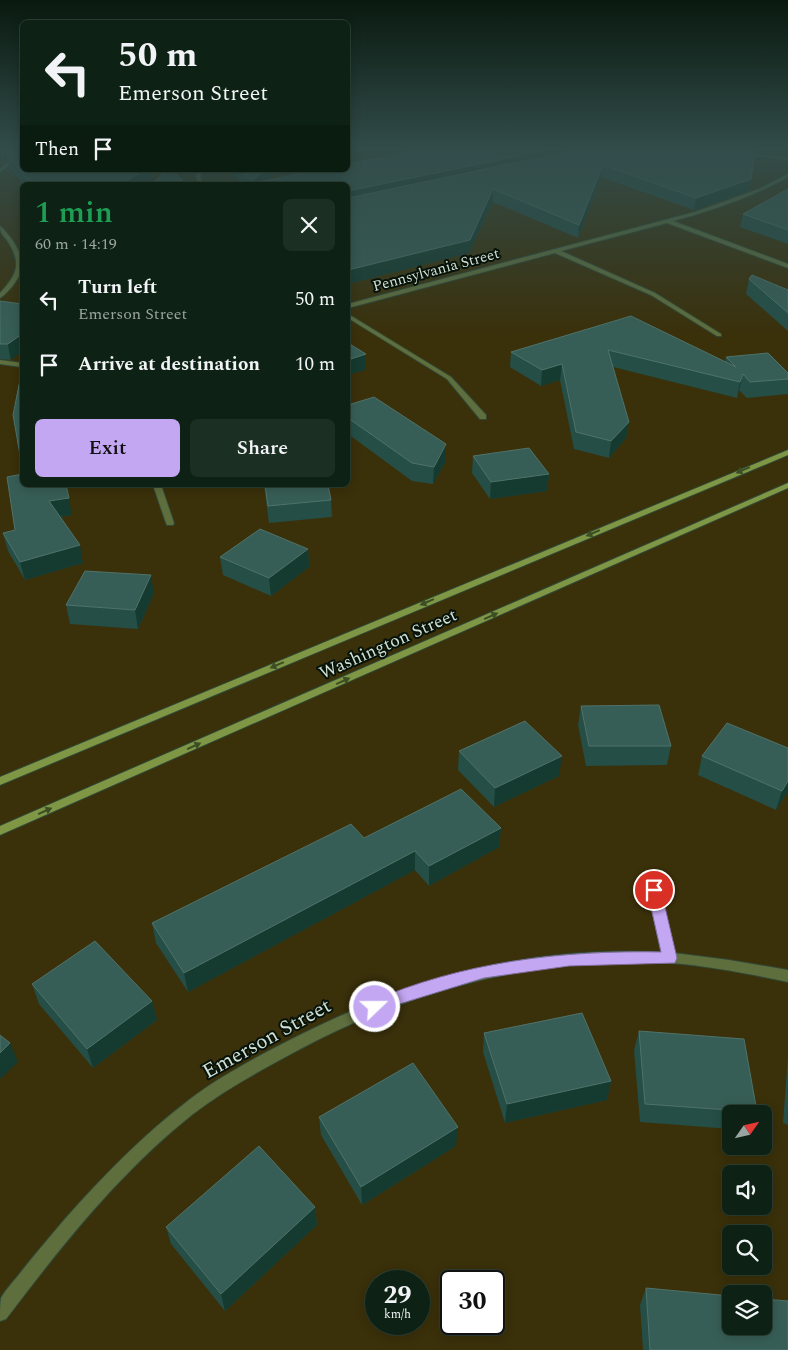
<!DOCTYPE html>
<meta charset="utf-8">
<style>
:root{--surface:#0d2214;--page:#1b2f22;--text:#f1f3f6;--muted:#9aa4a0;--line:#2d3f34;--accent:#c3a7f2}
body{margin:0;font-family:Spectral,serif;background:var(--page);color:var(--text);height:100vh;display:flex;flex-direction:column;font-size:19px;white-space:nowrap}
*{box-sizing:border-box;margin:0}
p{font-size:16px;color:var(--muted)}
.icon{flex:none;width:28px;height:28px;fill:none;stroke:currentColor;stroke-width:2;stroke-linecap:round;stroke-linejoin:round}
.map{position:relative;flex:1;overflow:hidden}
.sheet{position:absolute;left:20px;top:182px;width:330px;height:305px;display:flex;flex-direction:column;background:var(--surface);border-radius:8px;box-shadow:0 2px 12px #0003,0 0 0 1px var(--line)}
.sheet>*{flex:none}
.banner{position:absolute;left:20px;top:20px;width:330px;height:152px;border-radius:8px;box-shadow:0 2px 12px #0003,0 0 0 1px var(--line);background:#0d2214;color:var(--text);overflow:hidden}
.needle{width:32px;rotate:56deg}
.controls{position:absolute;left:722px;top:1105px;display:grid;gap:10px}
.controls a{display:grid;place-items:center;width:50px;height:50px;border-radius:8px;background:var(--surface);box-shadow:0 2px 12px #0003,0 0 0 1px var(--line);font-size:25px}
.speed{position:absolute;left:365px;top:1270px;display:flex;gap:10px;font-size:25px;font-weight:700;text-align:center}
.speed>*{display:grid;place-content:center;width:65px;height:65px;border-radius:50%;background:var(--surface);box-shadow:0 2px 12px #0003,0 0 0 1px var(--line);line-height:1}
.speed small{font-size:12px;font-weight:400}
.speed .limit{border:2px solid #111;border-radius:8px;background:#fff;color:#111}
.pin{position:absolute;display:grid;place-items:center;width:42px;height:42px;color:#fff;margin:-21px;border:2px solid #fff;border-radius:50%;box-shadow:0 1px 5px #0007}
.me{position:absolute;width:55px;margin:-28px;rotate:68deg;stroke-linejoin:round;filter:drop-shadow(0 0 4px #0008)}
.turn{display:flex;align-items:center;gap:18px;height:105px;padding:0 15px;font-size:22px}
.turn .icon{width:65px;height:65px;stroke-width:2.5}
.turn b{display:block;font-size:35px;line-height:42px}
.then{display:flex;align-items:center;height:48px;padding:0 15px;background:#0003;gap:10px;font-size:19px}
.round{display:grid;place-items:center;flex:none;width:52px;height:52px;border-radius:8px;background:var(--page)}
.headline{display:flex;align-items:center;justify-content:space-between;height:85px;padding:0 15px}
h1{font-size:30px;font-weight:600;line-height:38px;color:#1e9e55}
.action{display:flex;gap:10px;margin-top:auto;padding:10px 15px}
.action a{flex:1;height:58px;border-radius:8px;background:var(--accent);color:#111;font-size:20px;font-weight:600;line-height:58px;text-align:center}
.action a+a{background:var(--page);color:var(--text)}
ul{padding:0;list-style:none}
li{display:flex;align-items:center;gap:15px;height:65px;padding:0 15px}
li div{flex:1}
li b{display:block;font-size:19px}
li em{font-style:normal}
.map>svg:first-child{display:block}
.green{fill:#3a300a;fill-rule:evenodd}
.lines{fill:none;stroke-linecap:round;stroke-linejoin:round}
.street-casing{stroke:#304a39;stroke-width:2}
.secondary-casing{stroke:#304a39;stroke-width:2}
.street{fill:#5f6e3d;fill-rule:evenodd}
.secondary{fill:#7f9744;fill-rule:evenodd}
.wall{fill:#254e47}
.shaded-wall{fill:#153a2f}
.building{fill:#375e56;stroke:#4f726a}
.oneway{fill:#3d4e24}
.route{fill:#c3a7f2;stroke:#7f6d9d}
.labels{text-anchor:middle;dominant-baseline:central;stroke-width:4;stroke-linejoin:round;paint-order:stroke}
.far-street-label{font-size:15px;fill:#d0e0d4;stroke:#07120a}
.street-label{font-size:18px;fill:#d0e0d4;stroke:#07120a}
.near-street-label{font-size:21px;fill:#d0e0d4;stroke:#07120a}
</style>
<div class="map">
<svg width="788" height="1350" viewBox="0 0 788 1350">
<rect width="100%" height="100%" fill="#112d1b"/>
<path class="green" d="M0 147 22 170H348V147H788V1350H0ZM22 185H348V485H22ZM731 1114H764V1146H731ZM731 1174H764V1206H731ZM731 1234H764V1266H731ZM376 1281H419V1324H376ZM451 1281H494V1324H451ZM731 1294H764V1326H731Z"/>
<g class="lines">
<defs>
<g id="street">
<path d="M20 152H22V155L0 172V169Z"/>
<path d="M740 152 788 158V160L742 154Z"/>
<path d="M198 170H202L200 177 203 185H199L196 177Z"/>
<path d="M788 174V177C752 197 713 210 673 221L788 264V268L667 223 561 251 655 293 721 334V336H717L651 295 555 253 348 308V304L695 212 759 189Z"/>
<path d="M0 226C5 230 9 236 13 241 23 257 25 269 14 284 10 289 5 295 0 298V293C18 274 22 263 7 240 3 235 0 233 0 226Z"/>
<path d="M348 314 451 377 486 415V419H480L447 379 348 318Z"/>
<path d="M0 360 22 363V367L0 364Z"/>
<path d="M153 485H161L174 523 173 525H167L166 523Z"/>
<path d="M654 885 658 887 660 890 674 953 729 960 788 970V982C749 974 710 966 671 963 542 955 415 988 302 1048 265 1068 227 1088 193 1114 120 1172 62 1245 6 1319L0 1321C0 1314 0 1304 1 1298 6 1289 15 1280 21 1272 35 1254 50 1237 65 1219 103 1176 143 1135 189 1100 219 1077 253 1059 286 1042 373 997 470 962 569 954 600 951 630 951 661 952L648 890 650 887Z"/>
</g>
<g id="secondary">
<path d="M788 450V455L0 785V777Z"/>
<path d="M788 483V488L0 835V826Z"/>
</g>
</defs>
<use href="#street" class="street-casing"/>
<use href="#secondary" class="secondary-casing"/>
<use href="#street" class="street"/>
<use href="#secondary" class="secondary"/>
</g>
<g class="wall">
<path d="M0 147 151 180 142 185H24L9 167 8 160 5 162 0 155Z"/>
<path d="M756 147 748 191 694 210 601 177 578 238 493 202 469 253 348 284V185H244L234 175 233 170H279L268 180Z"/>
<path d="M788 189V244L740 227 743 214Z"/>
<path d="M749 279 788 290V331L746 294Z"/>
<path d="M0 301 11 360 0 359Z"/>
<path d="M631 316 725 362 726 357 788 373V394L747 398 739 390 737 398 613 367 629 422 626 438 609 458 574 449 560 380 541 386 510 367 511 352Z"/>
<path d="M348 405 446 461 433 484 412 481 348 434Z"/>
<path d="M473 456 549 474 547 491 490 499 472 473Z"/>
<path d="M22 474 72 515 61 517 83 563 25 580 8 551 3 533 15 530Z"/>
<path d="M264 485H328L331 500 332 517 269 523Z"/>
<path d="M308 549 309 567 271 596 223 575 220 557Z"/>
<path d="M154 593 138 629 70 624 66 605Z"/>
<path d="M581 706 671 746 667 765 586 766 578 725Z"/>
<path d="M788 748V791L776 810 698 775 702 756Z"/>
<path d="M459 751 559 776 494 807 458 770Z"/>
<path d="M501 828 499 847 429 886 415 870 188 992 156 943 152 923 364 838Z"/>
<path d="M32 984 152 1001 157 1020 93 1068 39 1004Z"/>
<path d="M639 1031 757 1112V1114H731V1129L640 1122 634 1050Z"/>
<path d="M484 1033 611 1081 607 1100 505 1123 483 1052Z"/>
<path d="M788 1055V1125L783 1123Z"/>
<path d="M319 1117 456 1146 362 1205 321 1135Z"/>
<path d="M315 1207 317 1225 225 1311 171 1244 166 1227Z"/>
<path d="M646 1288 788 1350H643L640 1305Z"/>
</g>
<g class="shaded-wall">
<path d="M7 147H18L7 155 8 160 5 162 3 150Z"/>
<path d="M562 147H607L348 205V191Z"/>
<path d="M603 165 601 177 578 238 579 225Z"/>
<path d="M145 170H150L151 180 142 185H119Z"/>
<path d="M265 170H279L262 185 254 183V185H252V181Z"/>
<path d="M751 179 748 191 694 210 696 198Z"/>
<path d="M493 189V202L469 253 348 284V270Z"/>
<path d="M22 334V352L11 360 8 344Z"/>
<path d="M366 354V370L348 375V360Z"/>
<path d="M562 364 560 380 541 386 542 370Z"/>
<path d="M743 374 737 398 740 382Z"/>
<path d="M629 422 626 438 609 458 611 441Z"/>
<path d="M446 444V461L433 484 434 467Z"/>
<path d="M549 474 547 491 490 499 491 482Z"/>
<path d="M66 485 72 515 53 518 49 501Z"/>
<path d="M80 545 83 563 25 580 20 562Z"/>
<path d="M308 549 309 567 271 596 269 578Z"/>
<path d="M151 575 154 593 138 629 135 610Z"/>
<path d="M562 756 559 776 494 807 495 788Z"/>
<path d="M788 781V791L776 810 782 791Z"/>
<path d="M501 828 499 847 429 886V866Z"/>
<path d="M415 851V870L188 992 184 973Z"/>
<path d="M152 1001 157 1020 93 1068 87 1049Z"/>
<path d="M10 1043 18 1062 0 1079V1053Z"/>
<path d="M611 1081 607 1100 505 1123 507 1104Z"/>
<path d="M458 1127 456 1146 362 1205 361 1187Z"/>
<path d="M315 1207 317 1225 225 1311 221 1294Z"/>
</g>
<g class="building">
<path d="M0 147H7L3 150Z"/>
<path d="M18 147H22V170H145L119 185H27L29 182 7 155Z"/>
<path d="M430 147H562L348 191V185H257L254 183 317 170H348V164Z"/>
<path d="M590 147H756L751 179 696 198 603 165 579 225 493 189 470 240 348 270V198Z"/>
<path d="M167 170H172L186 184 185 185H151Z"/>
<path d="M240 170H265L252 181Z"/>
<path d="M788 189V230L743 214Z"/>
<path d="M752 275 788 290V313L749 279Z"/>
<path d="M0 301 22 304V334L8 344H0Z"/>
<path d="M631 316 736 367 726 357 768 353 788 373V379L750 382 743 374 740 382 608 350 629 422 611 441 576 432 562 364 542 370 511 352Z"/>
<path d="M348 343 366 354 348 360Z"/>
<path d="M22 370V466L13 415Z"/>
<path d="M374 397 446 444 434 467 412 463 348 418V405Z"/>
<path d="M529 448 549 474 491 482 473 456Z"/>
<path d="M22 474V485H66L69 498 49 501 80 545 20 562 3 533 15 530 7 477Z"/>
<path d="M265 485H328L331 500 268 506Z"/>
<path d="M260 529 308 549 269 578 220 557Z"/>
<path d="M85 571 151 575 135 610 66 605Z"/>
<path d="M659 705 671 746H589L581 706Z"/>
<path d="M525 721 562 756 495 788 459 751Z"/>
<path d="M727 723 788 748V781L782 791 702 756Z"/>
<path d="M461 789 501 828 429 866 415 851 184 973 152 923 351 824 364 838Z"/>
<path d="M95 941 152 1001 87 1049 32 984Z"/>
<path d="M582 1013 611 1081 507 1104 484 1033Z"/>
<path d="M639 1031 744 1039 757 1112 645 1104Z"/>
<path d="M0 1035 10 1043 0 1053Z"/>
<path d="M413 1063 458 1127 361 1187 319 1117Z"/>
<path d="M259 1146 315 1207 221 1294 166 1227Z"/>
<path d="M646 1288 731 1296V1326H764V1299L788 1301V1350H650Z"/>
</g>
<defs><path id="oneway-solid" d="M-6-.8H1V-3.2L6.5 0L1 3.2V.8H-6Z" transform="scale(1.25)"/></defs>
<g class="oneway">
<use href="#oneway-solid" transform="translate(743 470) rotate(157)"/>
<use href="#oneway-solid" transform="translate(593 533) rotate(157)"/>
<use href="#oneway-solid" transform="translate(427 602) rotate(157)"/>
<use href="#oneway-solid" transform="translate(491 616) rotate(-24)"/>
<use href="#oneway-solid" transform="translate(277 665) rotate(157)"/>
<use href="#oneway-solid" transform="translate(343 681) rotate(-24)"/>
<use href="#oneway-solid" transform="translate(194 746) rotate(-24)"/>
<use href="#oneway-solid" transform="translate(45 811) rotate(-24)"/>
</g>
<linearGradient id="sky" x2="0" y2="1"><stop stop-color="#09190f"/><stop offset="0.44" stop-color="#324c4a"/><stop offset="1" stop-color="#324c4a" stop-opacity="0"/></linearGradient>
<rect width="788" height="336" fill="url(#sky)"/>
<path class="route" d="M654 884 659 886 661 890 677 958 675 963 569 966 484 978 396 1005 375 1014 370 1012 367 1007 370 1002C461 962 562 950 661 952L647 890 649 886Z"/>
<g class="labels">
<g class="far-street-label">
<text transform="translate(436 270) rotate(-15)">Pennsylvania Street</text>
</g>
<g class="street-label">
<text transform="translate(388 644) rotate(-24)">Washington Street</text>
</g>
<g class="near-street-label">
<text transform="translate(267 1039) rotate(-29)">Emerson Street</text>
</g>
</g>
</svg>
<div class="controls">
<a><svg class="needle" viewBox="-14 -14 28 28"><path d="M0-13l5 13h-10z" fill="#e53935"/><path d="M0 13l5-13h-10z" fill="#9aa4a0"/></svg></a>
<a><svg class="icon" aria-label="sound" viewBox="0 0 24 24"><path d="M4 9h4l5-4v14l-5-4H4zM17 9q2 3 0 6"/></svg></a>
<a><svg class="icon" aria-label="search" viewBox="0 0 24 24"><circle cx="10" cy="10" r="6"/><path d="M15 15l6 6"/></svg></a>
<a><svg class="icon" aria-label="layers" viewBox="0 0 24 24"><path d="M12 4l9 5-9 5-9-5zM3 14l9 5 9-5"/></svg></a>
</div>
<div class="speed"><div>29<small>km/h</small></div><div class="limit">30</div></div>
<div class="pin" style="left:654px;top:890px;background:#d93025"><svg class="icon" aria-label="arrive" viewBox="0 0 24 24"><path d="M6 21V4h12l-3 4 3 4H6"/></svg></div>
<svg class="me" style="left:375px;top:1007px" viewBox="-20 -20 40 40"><circle r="17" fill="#c3a7f2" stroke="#fff" stroke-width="3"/><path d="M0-11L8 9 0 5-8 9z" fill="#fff"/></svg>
<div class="banner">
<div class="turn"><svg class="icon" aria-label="left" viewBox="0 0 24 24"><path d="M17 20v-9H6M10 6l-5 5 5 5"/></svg><div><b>50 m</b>Emerson Street</div></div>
<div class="then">Then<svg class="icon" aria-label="arrive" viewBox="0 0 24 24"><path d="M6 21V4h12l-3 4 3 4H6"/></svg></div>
</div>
<section class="sheet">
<div class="headline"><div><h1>1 min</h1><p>60 m · 14:19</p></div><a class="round"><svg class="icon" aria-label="close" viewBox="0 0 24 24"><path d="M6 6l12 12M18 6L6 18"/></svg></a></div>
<ul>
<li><svg class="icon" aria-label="left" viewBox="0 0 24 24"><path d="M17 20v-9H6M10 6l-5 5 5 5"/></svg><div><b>Turn left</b><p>Emerson Street</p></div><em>50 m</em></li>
<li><svg class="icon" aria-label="arrive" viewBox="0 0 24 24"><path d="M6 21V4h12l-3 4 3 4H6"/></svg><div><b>Arrive at destination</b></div><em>10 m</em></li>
</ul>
<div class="action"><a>Exit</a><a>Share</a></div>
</section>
</div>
